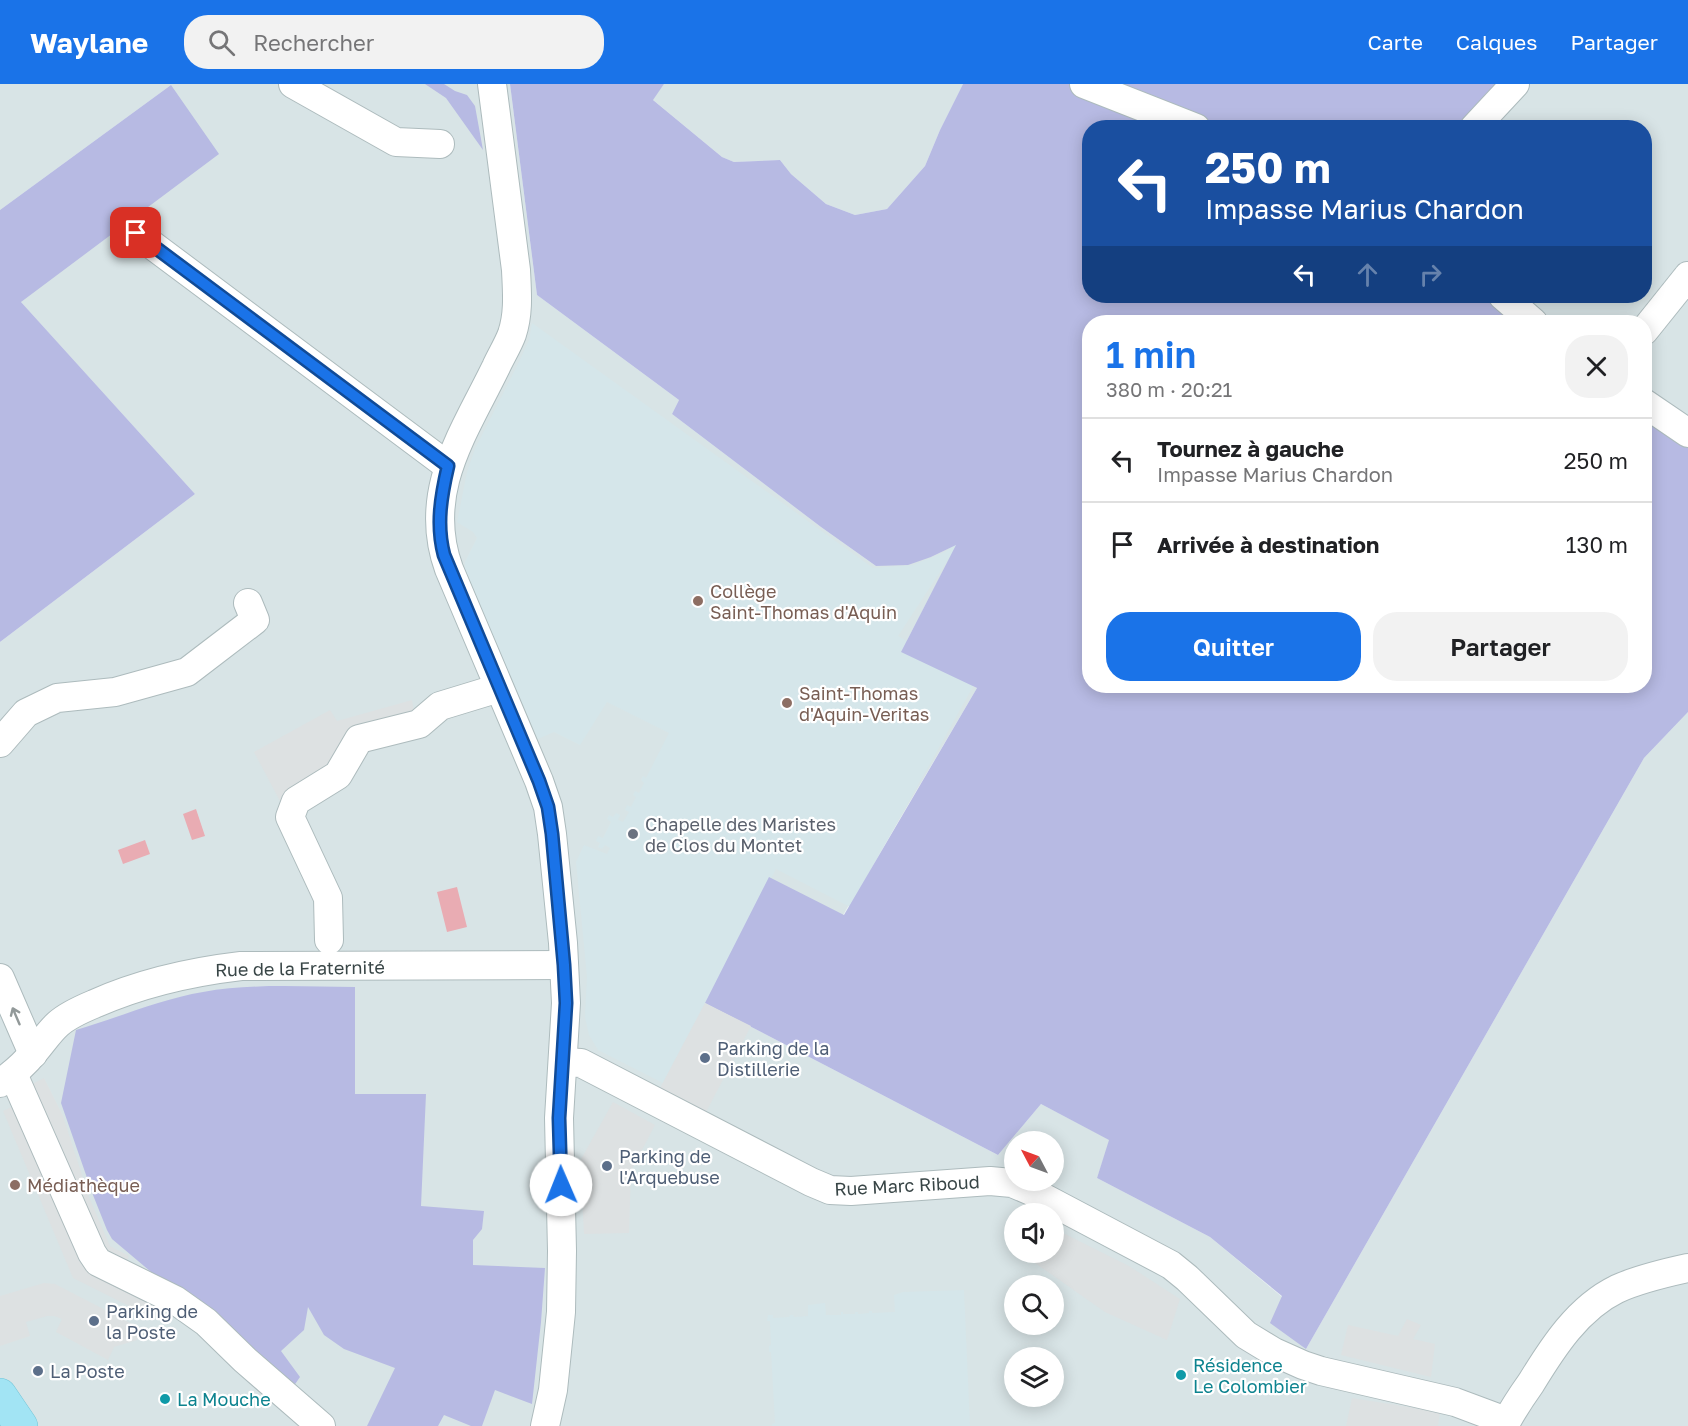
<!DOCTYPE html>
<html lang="fr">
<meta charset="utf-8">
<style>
:root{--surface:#fff;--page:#f2f2f2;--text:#202124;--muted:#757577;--line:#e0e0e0;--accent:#1a73e8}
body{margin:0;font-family:"Golos Text",sans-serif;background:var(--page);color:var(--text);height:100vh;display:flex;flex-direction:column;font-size:22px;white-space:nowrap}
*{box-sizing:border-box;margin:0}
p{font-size:20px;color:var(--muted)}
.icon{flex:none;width:33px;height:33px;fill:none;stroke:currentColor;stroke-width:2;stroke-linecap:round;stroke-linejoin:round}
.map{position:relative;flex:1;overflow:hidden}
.panel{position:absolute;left:1082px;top:231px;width:570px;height:378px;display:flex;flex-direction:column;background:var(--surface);border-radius:24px;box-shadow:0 3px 15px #0003}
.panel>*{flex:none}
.top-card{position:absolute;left:1082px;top:36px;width:570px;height:183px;border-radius:24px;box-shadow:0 3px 15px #0003;background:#1a4fa0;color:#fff;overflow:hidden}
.needle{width:39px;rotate:311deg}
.controls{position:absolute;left:1004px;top:1047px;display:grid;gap:12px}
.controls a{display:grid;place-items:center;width:60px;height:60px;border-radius:50%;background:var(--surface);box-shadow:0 3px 15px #0003;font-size:30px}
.pin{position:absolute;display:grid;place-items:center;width:51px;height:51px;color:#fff;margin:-26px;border-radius:12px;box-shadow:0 3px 9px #0006}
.me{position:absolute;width:66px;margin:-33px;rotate:359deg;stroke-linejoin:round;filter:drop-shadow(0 0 4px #0008)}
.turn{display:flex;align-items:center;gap:21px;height:126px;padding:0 24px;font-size:27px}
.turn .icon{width:78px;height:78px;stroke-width:2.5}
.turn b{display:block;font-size:42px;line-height:51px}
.lanes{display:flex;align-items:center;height:57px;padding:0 24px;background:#0003;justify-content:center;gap:30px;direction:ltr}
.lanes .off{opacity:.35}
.round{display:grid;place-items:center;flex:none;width:63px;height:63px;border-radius:24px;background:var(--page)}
.head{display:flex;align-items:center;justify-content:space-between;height:102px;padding:0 24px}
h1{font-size:36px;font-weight:600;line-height:45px;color:var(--accent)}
.button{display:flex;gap:12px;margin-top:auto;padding:12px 24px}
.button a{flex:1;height:69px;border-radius:24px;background:var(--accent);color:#fff;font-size:24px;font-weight:600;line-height:69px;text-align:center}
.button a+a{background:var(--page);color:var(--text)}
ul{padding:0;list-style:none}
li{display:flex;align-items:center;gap:18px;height:84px;padding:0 24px;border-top:2px solid var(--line)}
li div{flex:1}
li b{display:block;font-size:22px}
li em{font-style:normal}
header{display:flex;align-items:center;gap:36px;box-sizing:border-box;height:84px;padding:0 30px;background:var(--accent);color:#fff}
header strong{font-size:28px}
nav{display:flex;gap:33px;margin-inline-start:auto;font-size:21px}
.search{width:420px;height:54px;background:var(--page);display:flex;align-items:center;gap:15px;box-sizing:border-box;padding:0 21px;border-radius:24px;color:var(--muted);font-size:22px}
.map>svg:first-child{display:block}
.residential{fill:#d8e4e6;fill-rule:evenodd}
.education{fill:#d5e6ea}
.green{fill:#b7bae3}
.parking{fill:#dde1e2}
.water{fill:#e9acb3}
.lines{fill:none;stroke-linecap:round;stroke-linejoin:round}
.minor-casing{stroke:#adbbbd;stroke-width:30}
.major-casing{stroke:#73c5d7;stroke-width:34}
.minor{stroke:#fff;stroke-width:28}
.major{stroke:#a2e4f4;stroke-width:33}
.oneway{stroke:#929999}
.route-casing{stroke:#114b97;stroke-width:15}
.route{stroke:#1a73e8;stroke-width:10}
.education-dot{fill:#8d6e63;stroke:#fff;stroke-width:2}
.worship-dot{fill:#6b7280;stroke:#fff;stroke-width:2}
.service-dot{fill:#5c6f8a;stroke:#fff;stroke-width:2}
.culture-dot{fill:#0f9aa8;stroke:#fff;stroke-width:2}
.labels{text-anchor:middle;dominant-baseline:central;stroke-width:4.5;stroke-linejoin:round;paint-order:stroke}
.education-label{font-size:18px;fill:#785e54;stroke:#fff;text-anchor:start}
.worship-label{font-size:18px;fill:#5b616d;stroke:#fff;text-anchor:start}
.street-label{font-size:18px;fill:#384546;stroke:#fff}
.service-label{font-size:18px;fill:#4e5e75;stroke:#fff;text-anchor:start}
.culture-label{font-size:18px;fill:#0d838f;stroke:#fff;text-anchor:start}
</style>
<header>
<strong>Waylane</strong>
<div class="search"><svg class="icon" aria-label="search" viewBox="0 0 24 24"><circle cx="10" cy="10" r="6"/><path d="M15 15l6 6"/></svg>Rechercher</div>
<nav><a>Carte</a><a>Calques</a><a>Partager</a></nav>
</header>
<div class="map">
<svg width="1688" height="1342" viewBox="0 0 1688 1342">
<rect width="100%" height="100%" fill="#e9f1f3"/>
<g class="residential">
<path d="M0 0H510L537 211 679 316 672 330 821 443 876 482 931 473 957 460 901 568 977 604 843 831 705 919 998 1071 1041 1020 1110 1056 1097 1094 1210 1153 1282 1213 1306 1265 1644 674 1688 628V1342H0V558L195 410 21 218 171 1 0 126ZM1014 1058H1053V1096H1014ZM1014 1130H1053V1168H1014ZM1014 1202H1053V1240H1014ZM1014 1274H1053V1312H1014Z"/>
<path d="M664 0H963L940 46 925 82 887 125 855 131 826 120 791 90 780 76 734 78 722 73 652 15Z"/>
<path d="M1497 0H1688V358L1644 327V238H1523L1492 212H1644V44H1456Z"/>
</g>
<g class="education">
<path d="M532 239 873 484 913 481 945 468 965 450 898 552 976 597 850 823 776 785 663 999 598 966 589 951 585 933 587 893 576 778 584 761 607 770 610 764 605 761 602 765 598 763 600 759 596 757 598 752 603 754 611 738 607 735 609 731 613 733 616 729 620 731 618 736 623 738 629 728 625 726 627 721 631 723 636 713 633 711 635 707 639 709 644 699 641 696 643 692 646 694 669 649 607 618 580 661 554 648 538 655 512 598 465 485V478L477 454 473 448 457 438 467 388 475 365 517 282 529 256Z"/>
<path d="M964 1206 970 1342H772V1340L775 1339 771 1268H769V1262L771 1261 770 1237H767L768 1231H773V1234L789 1233 790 1231H793L794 1233 808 1232V1221L825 1219 826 1231H841V1228H843V1230H855V1228H858V1230L869 1229V1227H872V1229L895 1228 894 1211 903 1208Z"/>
</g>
<g class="green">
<path d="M425 0H444L455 7 467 11 475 22 483 66 446 14Z"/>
<path d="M510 0H664L653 16 722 73 734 78 780 76 791 90 826 120 855 131 887 125 925 82 940 46 963 0H1497L1456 43 1089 44V212H1492L1523 238H1089V602H1644V327L1688 358V628L1644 674 1306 1265 1270 1239 1282 1212 1210 1153 1097 1094 1109 1056 1041 1020 998 1071 705 919 769 793 844 831 977 604 901 568 956 461 931 473 908 481 876 482 821 443 672 330 679 316 537 211Z"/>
<path d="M171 1 219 70 21 218 195 410 0 558V126Z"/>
<path d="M355 903V1010H426L421 1122 484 1127 482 1145 473 1156V1181L545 1184 541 1238 532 1320 495 1306 482 1342H471L444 1331 438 1342H367L395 1284 344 1265 324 1251 308 1223 304 1246 281 1267 300 1293 291 1306 112 1155 107 1146 93 1111 61 1019 76 946C117 934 161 915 203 908 252 899 306 903 355 903Z"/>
</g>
<g class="parking">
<path d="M412 616 415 632 327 690 281 719 254 668 330 626 337 637Z"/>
<path d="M705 919 751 942 705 1030 659 1006Z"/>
<path d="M44 994 63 1032 89 1113 110 1162 129 1172 124 1183 166 1204 153 1234 73 1194 3 1027 16 1021 28 1002Z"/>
<path d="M613 1018 655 1041 631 1087 629 1149 584 1150 580 1077Z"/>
<path d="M1053 1144 1129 1182 1180 1215 1167 1256 1105 1228 1035 1179V1169L1053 1168Z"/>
<path d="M44 1199 55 1200 142 1245 137 1256 114 1263 108 1276 56 1248 62 1235 54 1232H47L26 1238 30 1252 0 1262V1212Z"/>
<path d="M1407 1235 1421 1241 1413 1255 1435 1260 1431 1293 1341 1271 1348 1241 1398 1252Z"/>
<path d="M1352 1314 1440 1328 1438 1342H1346Z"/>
</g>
<g class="water">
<path d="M196 725 205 752 192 756 183 730Z"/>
<path d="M145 756 150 770 123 780 118 766Z"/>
<path d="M457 803 467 843 447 848 437 808Z"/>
</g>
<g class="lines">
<defs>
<g id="minor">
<path d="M293 0 396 58 440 60"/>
<path d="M492 0 516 186C517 208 519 229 512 250 508 261 501 272 496 283 464 349 421 408 449 485L539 697 548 723 552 750 563 859 566 919 559 1034 562 1167 561 1228 553 1306 545 1342"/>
<path d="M1084 0 1196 44"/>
<path d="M1474 44 1515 0"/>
<path d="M136 149 448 382"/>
<path d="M1503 212 1533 238"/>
<path d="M1644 247 1688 192"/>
<path d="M1644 319 1688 349"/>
<path d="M0 659 26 629 57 614 115 608 187 588 255 536 248 519"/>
<path d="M329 856 328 814 290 733 296 717 338 691 359 655 419 640 440 622 499 604"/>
<path d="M0 894 33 970"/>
<path d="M563 978 581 979 811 1098 830 1106 851 1107 990 1097 1012 1099 1031 1107 1171 1181 1187 1194 1246 1251 1274 1268 1303 1281 1321 1287 1455 1318 1506 1337"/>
<path d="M13 990 92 1169 98 1178 175 1216 206 1238 245 1276 321 1342"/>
<path d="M0 999C13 990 24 981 34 968 42 959 49 948 58 940 68 931 82 925 94 920 141 899 190 888 241 882L564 881"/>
<path d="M1504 1342C1512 1327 1521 1313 1531 1299 1553 1263 1578 1224 1617 1205 1639 1195 1665 1189 1688 1184"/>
</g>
<path id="major" d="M0 1311 21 1342"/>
</defs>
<use href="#minor" class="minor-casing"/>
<use href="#major" class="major-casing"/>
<use href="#minor" class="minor"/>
<use href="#major" class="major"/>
</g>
<defs><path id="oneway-shaft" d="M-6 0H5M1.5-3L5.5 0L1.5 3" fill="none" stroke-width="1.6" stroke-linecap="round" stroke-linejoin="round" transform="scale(1.5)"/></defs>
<use class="oneway" href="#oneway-shaft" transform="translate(16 932) rotate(-113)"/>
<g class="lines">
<defs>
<path id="route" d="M136 149 448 382C441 412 436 441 444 471L539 697 548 723 552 750 564 881 566 919 559 1034 561 1101"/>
</defs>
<use href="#route" class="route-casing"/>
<use href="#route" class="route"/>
</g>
<g class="education-dot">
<circle cx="698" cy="517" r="6"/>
<circle cx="787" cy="619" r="6"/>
<circle cx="15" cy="1101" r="6"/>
</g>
<circle class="worship-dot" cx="633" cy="750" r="6"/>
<g class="service-dot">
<circle cx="705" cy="974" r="6"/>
<circle cx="607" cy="1082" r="6"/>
<circle cx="94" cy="1237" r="6"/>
<circle cx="38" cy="1287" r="6"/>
</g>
<g class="culture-dot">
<circle cx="1181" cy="1291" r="6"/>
<circle cx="165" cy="1315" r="6"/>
</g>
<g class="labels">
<g class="education-label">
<text x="710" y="507">Collège<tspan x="710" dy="21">Saint-Thomas d'Aquin</tspan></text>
<text x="799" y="609">Saint-Thomas<tspan x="799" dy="21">d'Aquin-Veritas</tspan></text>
<text x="27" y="1101">Médiathèque</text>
</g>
<g class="worship-label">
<text x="645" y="740">Chapelle des Maristes<tspan x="645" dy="21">de Clos du Montet</tspan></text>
</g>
<g class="street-label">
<text transform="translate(300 884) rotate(-1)">Rue de la Fraternité</text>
<text transform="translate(907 1101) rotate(-3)">Rue Marc Riboud</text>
</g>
<g class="service-label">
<text x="717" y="964">Parking de la<tspan x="717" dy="21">Distillerie</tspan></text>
<text x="619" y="1072">Parking de<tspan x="619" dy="21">l'Arquebuse</tspan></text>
<text x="106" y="1227">Parking de<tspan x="106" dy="21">la Poste</tspan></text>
<text x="50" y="1287">La Poste</text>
</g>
<g class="culture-label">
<text x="1193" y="1281">Résidence<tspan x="1193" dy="21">Le Colombier</tspan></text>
<text x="177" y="1315">La Mouche</text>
</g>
</g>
</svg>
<div class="controls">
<a><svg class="needle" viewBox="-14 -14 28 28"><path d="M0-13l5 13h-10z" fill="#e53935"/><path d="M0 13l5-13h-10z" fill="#757577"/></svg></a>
<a><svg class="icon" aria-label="sound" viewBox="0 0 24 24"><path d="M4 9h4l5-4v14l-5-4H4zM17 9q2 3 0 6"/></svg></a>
<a><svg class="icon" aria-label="search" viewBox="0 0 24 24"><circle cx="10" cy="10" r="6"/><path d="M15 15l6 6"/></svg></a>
<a><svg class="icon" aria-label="layers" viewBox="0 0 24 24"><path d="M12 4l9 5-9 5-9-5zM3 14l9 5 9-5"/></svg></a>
</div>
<div class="pin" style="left:136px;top:149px;background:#d93025"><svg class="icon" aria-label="arrive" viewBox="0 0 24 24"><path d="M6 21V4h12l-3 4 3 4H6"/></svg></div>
<svg class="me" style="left:561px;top:1101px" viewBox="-20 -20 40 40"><circle r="19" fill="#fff"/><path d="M0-13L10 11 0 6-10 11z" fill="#1a73e8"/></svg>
<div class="top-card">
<div class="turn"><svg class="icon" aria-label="left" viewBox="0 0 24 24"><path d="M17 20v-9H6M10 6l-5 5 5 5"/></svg><div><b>250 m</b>Impasse Marius Chardon</div></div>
<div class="lanes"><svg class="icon" aria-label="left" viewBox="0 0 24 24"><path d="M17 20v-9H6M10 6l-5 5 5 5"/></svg><svg class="icon off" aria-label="ahead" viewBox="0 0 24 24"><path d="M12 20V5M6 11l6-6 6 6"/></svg><svg class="icon off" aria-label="right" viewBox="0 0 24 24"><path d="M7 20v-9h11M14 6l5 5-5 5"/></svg></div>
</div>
<section class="panel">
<div class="head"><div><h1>1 min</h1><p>380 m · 20:21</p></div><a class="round"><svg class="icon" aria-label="close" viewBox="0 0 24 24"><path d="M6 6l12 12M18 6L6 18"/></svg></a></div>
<ul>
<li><svg class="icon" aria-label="left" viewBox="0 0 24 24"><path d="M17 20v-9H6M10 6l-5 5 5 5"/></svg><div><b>Tournez à gauche</b><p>Impasse Marius Chardon</p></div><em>250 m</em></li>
<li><svg class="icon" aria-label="arrive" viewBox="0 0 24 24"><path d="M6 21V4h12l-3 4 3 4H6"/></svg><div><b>Arrivée à destination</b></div><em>130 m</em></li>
</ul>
<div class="button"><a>Quitter</a><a>Partager</a></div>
</section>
</div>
